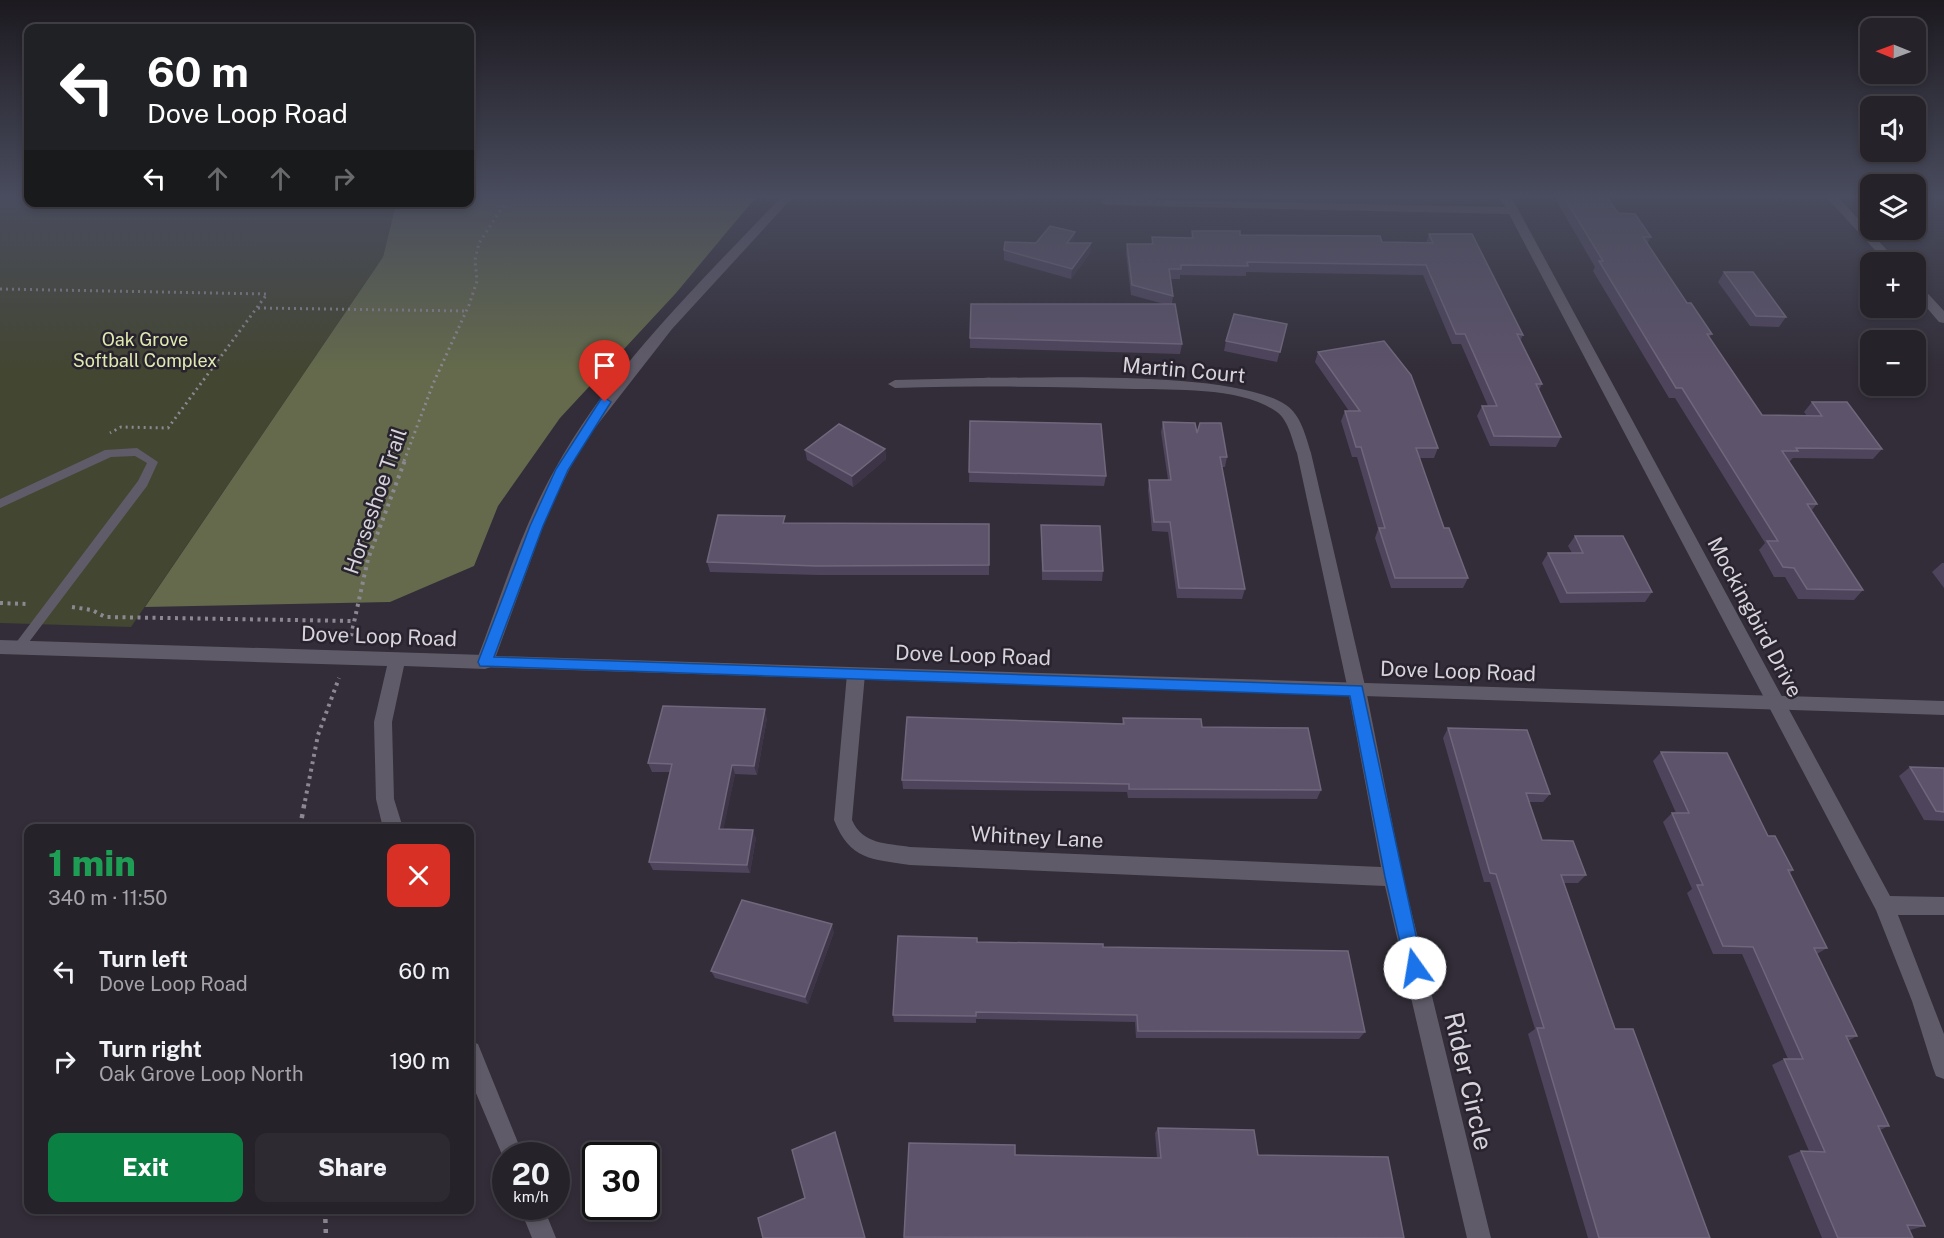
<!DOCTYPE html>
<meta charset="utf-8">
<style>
:root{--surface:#26222a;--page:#2e2a32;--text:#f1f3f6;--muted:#a4a4a8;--line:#423f47;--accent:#0b8043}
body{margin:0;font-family:"Public Sans",sans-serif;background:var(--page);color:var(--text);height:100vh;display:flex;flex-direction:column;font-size:22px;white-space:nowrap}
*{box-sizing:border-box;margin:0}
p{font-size:20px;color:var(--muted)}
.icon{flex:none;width:33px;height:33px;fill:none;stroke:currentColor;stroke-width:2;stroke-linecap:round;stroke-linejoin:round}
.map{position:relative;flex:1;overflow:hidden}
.side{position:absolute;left:24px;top:824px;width:450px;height:390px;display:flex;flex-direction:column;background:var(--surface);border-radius:12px;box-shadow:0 3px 9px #0003,0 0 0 2px var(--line)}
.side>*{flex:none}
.hud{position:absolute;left:24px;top:24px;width:450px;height:183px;border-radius:12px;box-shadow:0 3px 9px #0003,0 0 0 2px var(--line);background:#202124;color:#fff;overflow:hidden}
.needle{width:39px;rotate:271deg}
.controls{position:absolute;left:1860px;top:18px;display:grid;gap:12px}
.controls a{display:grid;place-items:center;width:66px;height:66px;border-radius:12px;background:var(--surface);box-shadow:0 3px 9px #0003,0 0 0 2px var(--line);font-size:30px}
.speed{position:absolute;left:492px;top:1142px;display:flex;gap:12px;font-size:30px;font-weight:700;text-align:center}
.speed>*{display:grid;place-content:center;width:78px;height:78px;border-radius:50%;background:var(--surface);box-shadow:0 3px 9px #0003,0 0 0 2px var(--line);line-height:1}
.speed small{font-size:15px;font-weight:400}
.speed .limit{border:3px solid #111;border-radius:9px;background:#fff;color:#111}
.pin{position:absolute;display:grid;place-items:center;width:51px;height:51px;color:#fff;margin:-62px -26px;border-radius:50% 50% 50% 0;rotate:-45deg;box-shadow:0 0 6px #0007}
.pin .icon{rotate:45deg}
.me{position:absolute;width:66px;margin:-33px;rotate:347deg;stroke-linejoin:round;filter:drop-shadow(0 0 4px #0008)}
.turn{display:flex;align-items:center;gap:21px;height:126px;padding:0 24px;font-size:27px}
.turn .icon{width:78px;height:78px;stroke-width:2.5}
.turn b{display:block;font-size:42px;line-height:51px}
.lanes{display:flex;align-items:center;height:57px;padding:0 24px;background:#0003;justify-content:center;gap:30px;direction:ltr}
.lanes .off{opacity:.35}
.round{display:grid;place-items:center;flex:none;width:63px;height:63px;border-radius:12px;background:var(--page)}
.head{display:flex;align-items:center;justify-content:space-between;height:102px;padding:0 24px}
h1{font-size:36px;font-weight:800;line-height:45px;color:#1e9e55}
.button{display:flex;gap:12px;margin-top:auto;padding:12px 24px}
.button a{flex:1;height:69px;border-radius:12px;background:var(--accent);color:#fff;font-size:24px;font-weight:800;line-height:69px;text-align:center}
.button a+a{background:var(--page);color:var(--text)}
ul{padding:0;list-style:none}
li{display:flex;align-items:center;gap:18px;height:90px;padding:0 24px}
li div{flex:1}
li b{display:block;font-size:22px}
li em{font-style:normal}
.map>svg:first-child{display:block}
.green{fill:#434631}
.forest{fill:#646a4b}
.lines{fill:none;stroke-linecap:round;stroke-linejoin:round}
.path-far2{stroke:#8c8891;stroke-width:3;stroke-dasharray:2 4;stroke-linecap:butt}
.path-far1{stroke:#8c8891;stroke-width:4;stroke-dasharray:3 4.5;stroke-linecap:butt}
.path{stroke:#8c8891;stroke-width:4.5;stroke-dasharray:4 6;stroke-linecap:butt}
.service{fill:#605b68;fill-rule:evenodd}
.minor{fill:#605b68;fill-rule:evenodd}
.tertiary{fill:#605b68;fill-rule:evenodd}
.wall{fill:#4e445c}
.shaded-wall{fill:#3d3448}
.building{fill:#5d536a;stroke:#70677c;stroke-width:1.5}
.route{fill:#1a73e8;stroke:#114b97;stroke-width:1.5}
.labels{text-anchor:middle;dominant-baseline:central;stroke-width:5;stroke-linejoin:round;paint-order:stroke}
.far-park-label{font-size:18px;fill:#dfeaaf;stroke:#28232e}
.street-label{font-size:21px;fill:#d6d3da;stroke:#28232e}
.near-street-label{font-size:26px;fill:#d6d3da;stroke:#28232e}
</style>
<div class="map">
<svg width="1944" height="1238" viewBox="0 0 1944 1238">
<rect width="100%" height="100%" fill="#322d38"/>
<path class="green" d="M0 197H28V202L396 203 383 257 131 627 0 623Z"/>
<path class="forest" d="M470 197H756L676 293 560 418 498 506 474 566 390 602 145 607 383 257 396 204 394 203 470 202Z"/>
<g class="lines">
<g class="path-far2">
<path d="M0 289 267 294 168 428 121 427 110 433"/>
<path d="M258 308 466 311"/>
<path d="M404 461 433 384 469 305 477 281 475 260 479 243 509 197"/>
</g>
<g class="path-far1">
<path d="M0 603 26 604"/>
<path d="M72 607 92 610 105 617 354 621"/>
<path d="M351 636 368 559 405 460"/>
<path d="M305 801 318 735 339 678"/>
</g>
<g class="path">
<path d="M300 828 305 800"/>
<path d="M325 1209 326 1238"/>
</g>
<path class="service" d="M137 448 158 462 147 486 23 650H15L13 647 15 644 138 481 147 463 135 456 111 457 0 508V499L105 450Z"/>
<g class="minor">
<path d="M1499 197H1511L1519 211 1890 896 1944 897V915H1898L1944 1034V1079L1936 1076 1933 1068 1912 1001 1876 910 1509 214 1106 205 1100 202 1106 199 1505 207Z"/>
<path d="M1826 197H1838L1898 262H1886Z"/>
<path d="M1916 284 1920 285 1944 311V323L1939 322 1916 295Z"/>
<path d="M978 378C1047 378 1233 370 1286 405 1301 415 1306 437 1311 453L1366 690 1403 877 1491 1238H1467L1385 886 910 865C871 859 850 860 834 820L847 674 850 669H862L865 674 852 820C863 845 887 843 910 847L1381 867 1348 690 1297 453C1292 440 1289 421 1277 412 1243 387 1175 390 1134 389 1054 386 975 386 895 388L888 384 895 380Z"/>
<path d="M0 640 485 655 491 657 494 662 491 667 485 669 404 666 392 722 394 799 403 828H383L376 799 374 722 387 666 0 654Z"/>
<path d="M470 1041 478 1044 523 1155H506V1164L470 1079Z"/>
<path d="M519 1206H543L556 1238H532Z"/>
</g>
<path class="tertiary" d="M781 197H793L672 329 591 433 570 468 548 513 496 656 1944 701V715L479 667 476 662C501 597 521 529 555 469 612 366 701 282 781 197Z"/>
</g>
<g class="wall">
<path d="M1554 197H1607L1618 213 1651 237 1647 244 1687 303 1712 334 1709 337 1762 415 1807 416 1804 412 1812 402 1882 449 1873 459 1793 458 1790 461H1789L1817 504 1812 510 1863 590 1854 600 1798 599 1785 577H1774L1759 550 1765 543 1675 398H1669L1593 271 1595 267Z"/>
<path d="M1192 231 1240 235 1382 242 1426 243 1429 234 1523 335 1520 341 1542 384 1539 390 1561 437 1556 447 1490 446 1477 416 1482 406H1488L1461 344H1452L1423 275 1246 272V276L1180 275V279H1171L1173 296 1172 304 1182 344 1180 354 970 348V338L1164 304 1131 295 1126 253 1127 244H1151L1152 237 1191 238Z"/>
<path d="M1074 242V243H1091L1090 253 1071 279 1004 260V250Z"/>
<path d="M1724 272 1786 317 1779 327 1750 326 1718 282Z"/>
<path d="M1287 324 1277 362 1224 351 1226 341Z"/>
<path d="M1318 352 1438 448 1434 458H1419L1444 528 1468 578 1463 588H1391L1375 538 1378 529 1357 457H1352L1341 421 1345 411H1349L1315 362Z"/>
<path d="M970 421 1106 476 1104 486 969 482Z"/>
<path d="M1163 422 1197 433 1227 457 1225 467H1222L1245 589 1242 599 1177 598 1168 532 1152 531 1148 490 1149 480H1168L1161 432Z"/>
<path d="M885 449 886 459 853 487 807 460 805 450Z"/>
<path d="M786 523 989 524V575H818L710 572 707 562Z"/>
<path d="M1041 525 1103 571 1102 581 1042 580 1041 535Z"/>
<path d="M1575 536 1652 592 1645 602 1560 603 1542 563 1548 553H1572L1568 546Z"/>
<path d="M1942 563H1944V588L1932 572Z"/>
<path d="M767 718 757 775 735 774 723 829 756 838 750 873 653 870 649 862 670 772H652L648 763Z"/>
<path d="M1123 718 1202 727 1321 790 1317 799 1128 798 1127 792 903 789 902 780 1122 724Z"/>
<path d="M1448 728 1550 794 1543 802H1529L1542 840 1586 875 1578 883H1564L1615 1029 1710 1238H1588L1528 1034 1535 1029 1490 882H1484L1443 738Z"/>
<path d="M1661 752 1768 836 1793 870 1790 873 1827 948 1817 954 1857 1036 1848 1041 1889 1126 1880 1130 1925 1226 1910 1230 1913 1238H1822L1788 1156 1801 1151H1809L1772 1065 1784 1059H1788L1742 954H1713L1687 893 1692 889 1663 822 1672 813H1676L1653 761Z"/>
<path d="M1910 767 1944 768V821L1924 820 1899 776Z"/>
<path d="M834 932 808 1004 715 978 711 971Z"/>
<path d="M977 942 1103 947 1365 1032 1359 1039 1136 1038 1135 1022 976 1019V1023L894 1022 893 1015Z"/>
<path d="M1158 1128 1258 1155 1404 1238H904L909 1143 1015 1155 1157 1158 1155 1133Z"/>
</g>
<g class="shaded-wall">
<path d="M1075 232 1074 242 1066 253 1067 243Z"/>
<path d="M1091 243 1090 253 1071 279 1072 269Z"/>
<path d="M885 449 886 459 853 487 852 476Z"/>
<path d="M765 709 767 718 757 775 754 766Z"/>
<path d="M732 765 735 774 722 837 719 829Z"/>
<path d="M753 830 756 838 750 873 747 865Z"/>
<path d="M832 924 834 932 808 1004 805 997Z"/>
</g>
<g class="building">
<path d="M1564 197H1607L1618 213 1635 214 1651 237H1643L1687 303H1691L1712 334H1707L1762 415 1822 416 1812 402H1847L1882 449 1796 448 1798 451H1782L1817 504H1807L1863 590 1807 589 1794 568 1783 567 1767 541H1778L1682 388H1676L1599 261H1603Z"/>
<path d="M1050 226 1075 232 1067 243H1091L1072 269 1004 250 1005 242 1036 243Z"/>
<path d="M1192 231H1240V235L1380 236 1382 242 1433 243 1429 234H1472L1523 335 1517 334 1542 384H1536L1561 437 1494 436 1482 406H1497L1465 334H1456L1426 265 1247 262 1248 266 1181 265V269H1169L1173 296 1132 285 1127 244H1153L1152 237 1193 238Z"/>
<path d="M1724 272H1753L1786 317 1756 316Z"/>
<path d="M971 304H1175L1182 344 970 338Z"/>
<path d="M1234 314 1287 324 1280 352 1226 341Z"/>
<path d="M1384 341 1411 375 1438 448H1416L1444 528H1449L1468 578H1395L1379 528H1385L1361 447H1356L1345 411H1360L1318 352Z"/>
<path d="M970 421 1101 424 1106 476 969 472Z"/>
<path d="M1163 422 1195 423 1197 433 1200 423H1221L1227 457H1220L1245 589 1179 588 1170 522H1154L1149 480H1171Z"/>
<path d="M839 424 885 449 852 476 805 450Z"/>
<path d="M718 515 785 516 783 523 989 524V565L816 566 707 562Z"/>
<path d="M1041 525 1100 526 1103 571H1043Z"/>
<path d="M1575 536H1623L1652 592 1567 593 1548 553H1583Z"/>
<path d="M663 706 765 709 754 766 732 765 719 829 753 830 747 865 649 862 672 764 648 763Z"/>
<path d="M907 717 1124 724 1123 718 1201 719 1202 727 1308 728 1321 790 1129 789V784L902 780Z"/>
<path d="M1448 728 1527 730 1550 794 1526 793 1542 840 1573 841 1586 875H1561L1615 1029H1633L1710 1238H1599L1537 1028H1544L1496 874 1490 873Z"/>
<path d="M1661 752 1727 753 1768 836H1775L1793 870H1788L1827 948H1814L1857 1036H1846L1889 1126H1878L1925 1226 1907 1225 1913 1238H1838L1801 1151 1825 1152 1784 1059H1803L1753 947 1723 946 1697 885H1703L1672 813H1689Z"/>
<path d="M1910 767 1944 768V812L1936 811Z"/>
<path d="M742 900 832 924 805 997 711 971Z"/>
<path d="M898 936 977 938V942L1103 944V947L1348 951 1365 1032 1138 1031 1137 1015 976 1012V1016L893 1015Z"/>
<path d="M1158 1128 1254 1130 1258 1155 1388 1157 1404 1238 904 1237 909 1143 1015 1145V1155L1161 1158Z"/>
<path d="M835 1132 865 1238H763L758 1218 805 1198 792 1150Z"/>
</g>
<linearGradient id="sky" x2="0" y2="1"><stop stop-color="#1c191f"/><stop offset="0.53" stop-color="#494c5e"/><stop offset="1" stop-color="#494c5e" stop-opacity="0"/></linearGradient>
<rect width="1944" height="370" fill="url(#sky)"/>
<path class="route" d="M605 398 611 402 568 470 543 526 494 657 1362 686 1423 968 1421 973 1415 976 1409 973 1406 968 1385 877 1350 696 480 666 478 662 530 526 556 469 601 399Z"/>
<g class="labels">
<g class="far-park-label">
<text x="145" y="339">Oak Grove<tspan x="145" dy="21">Softball Complex</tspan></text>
</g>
<g class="street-label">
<text transform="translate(1184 370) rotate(5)">Martin Court</text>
<text transform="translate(375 501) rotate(-71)">Horseshoe Trail</text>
<text transform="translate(1755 617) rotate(62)">Mockingbird Drive</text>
<text transform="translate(379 636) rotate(2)">Dove Loop Road</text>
<text transform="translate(973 655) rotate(2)">Dove Loop Road</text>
<text transform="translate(1458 671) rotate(2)">Dove Loop Road</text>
<text transform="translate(1037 837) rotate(3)">Whitney Lane</text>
</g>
<g class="near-street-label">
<text transform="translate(1469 1081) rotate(77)">Rider Circle</text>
</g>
</g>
</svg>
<div class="controls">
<a><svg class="needle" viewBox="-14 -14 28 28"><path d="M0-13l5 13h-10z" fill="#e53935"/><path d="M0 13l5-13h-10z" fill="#a4a4a8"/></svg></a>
<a><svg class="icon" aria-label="sound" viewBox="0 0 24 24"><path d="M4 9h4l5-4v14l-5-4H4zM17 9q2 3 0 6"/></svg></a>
<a><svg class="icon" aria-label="layers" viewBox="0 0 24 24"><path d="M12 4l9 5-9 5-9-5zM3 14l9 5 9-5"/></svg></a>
<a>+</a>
<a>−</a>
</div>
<div class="speed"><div>20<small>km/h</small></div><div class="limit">30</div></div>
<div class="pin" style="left:605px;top:402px;background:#d93025"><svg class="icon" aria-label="arrive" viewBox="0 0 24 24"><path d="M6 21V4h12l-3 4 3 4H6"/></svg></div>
<svg class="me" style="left:1415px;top:968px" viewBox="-20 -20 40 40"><circle r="19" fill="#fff"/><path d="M0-13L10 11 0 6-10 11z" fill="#1a73e8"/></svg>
<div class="hud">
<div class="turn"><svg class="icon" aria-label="left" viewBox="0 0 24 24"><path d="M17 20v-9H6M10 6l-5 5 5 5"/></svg><div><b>60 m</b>Dove Loop Road</div></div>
<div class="lanes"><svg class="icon" aria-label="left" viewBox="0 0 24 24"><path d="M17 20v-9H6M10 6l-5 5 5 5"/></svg><svg class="icon off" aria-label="ahead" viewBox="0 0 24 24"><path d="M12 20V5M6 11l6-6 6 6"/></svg><svg class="icon off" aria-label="ahead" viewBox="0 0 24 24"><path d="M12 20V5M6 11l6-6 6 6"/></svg><svg class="icon off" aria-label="right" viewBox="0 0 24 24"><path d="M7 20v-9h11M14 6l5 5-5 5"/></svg></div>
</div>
<section class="side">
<div class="head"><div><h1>1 min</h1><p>340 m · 11:50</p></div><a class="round" style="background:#d93025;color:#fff"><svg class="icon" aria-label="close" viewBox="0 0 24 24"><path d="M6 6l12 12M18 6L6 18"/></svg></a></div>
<ul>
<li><svg class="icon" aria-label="left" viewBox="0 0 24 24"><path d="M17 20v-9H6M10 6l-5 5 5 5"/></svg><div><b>Turn left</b><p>Dove Loop Road</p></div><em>60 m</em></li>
<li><svg class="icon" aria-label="right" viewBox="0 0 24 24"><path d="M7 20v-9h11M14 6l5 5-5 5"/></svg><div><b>Turn right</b><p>Oak Grove Loop North</p></div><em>190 m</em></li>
</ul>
<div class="button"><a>Exit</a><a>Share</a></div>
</section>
</div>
